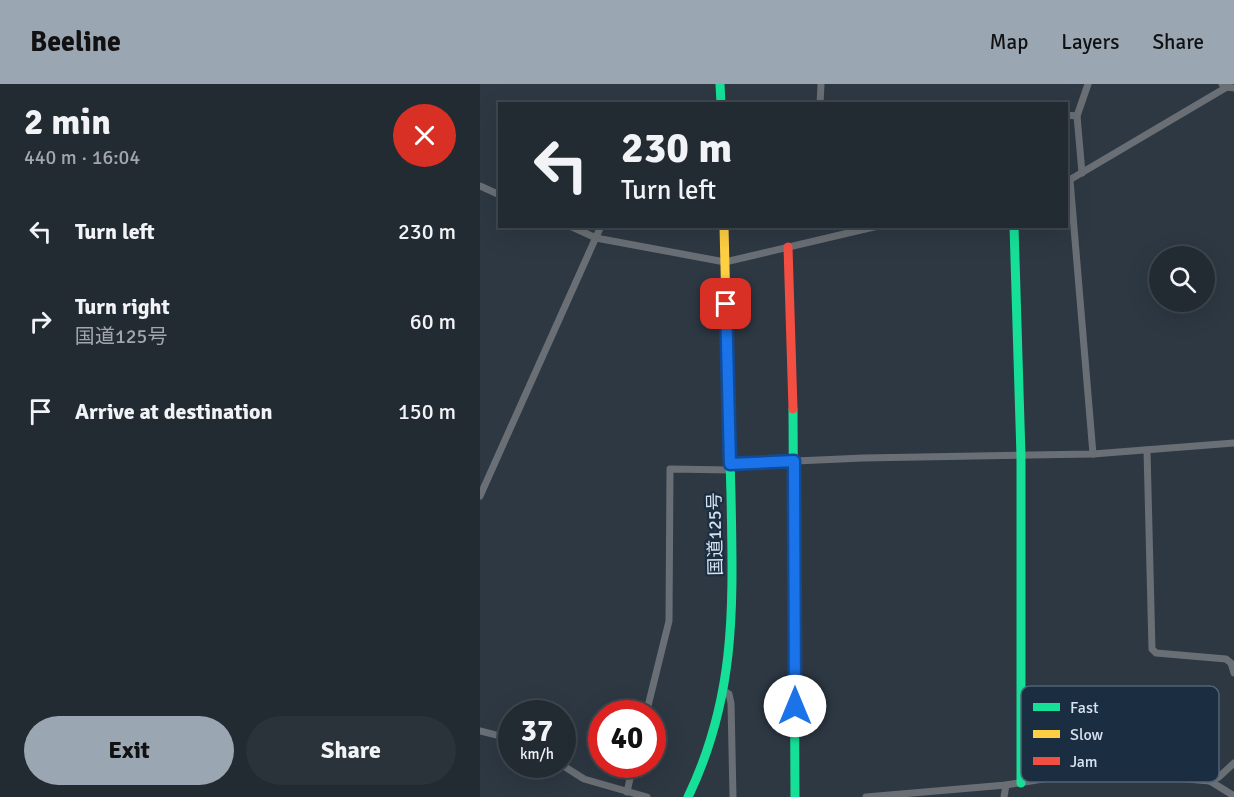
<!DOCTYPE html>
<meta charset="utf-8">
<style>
:root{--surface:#222a32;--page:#2a323a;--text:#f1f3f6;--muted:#a2a7ac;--line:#3f464d;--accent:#9ba6b3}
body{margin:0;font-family:Signika,"Noto Sans JP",sans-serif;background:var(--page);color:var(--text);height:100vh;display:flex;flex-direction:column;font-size:22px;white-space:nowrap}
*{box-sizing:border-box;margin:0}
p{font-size:20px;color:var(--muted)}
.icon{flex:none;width:33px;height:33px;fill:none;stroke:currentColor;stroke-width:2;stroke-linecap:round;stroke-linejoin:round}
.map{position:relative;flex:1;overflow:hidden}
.drawer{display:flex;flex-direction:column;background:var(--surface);width:480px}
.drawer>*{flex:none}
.hud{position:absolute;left:18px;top:18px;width:570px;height:126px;border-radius:0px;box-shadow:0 6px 24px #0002,0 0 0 2px var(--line);background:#222a32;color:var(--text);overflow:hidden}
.controls{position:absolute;left:669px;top:162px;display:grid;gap:12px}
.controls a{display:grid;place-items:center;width:66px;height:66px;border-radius:50%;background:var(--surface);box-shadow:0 6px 24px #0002,0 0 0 2px var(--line);font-size:30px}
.speed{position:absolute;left:18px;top:616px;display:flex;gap:12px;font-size:30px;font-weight:700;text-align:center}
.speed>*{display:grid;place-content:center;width:78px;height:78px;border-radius:50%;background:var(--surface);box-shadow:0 6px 24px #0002,0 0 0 2px var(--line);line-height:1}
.speed small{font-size:15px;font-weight:400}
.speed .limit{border:9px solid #d22;background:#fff;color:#111}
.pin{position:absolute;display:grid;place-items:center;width:51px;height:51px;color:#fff;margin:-26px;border-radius:12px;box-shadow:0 3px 9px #0006}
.me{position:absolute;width:66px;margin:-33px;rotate:0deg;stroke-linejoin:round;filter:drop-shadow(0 0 4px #0008)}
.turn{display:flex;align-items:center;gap:21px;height:126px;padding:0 24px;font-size:27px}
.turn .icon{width:78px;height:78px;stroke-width:2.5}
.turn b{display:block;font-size:42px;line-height:51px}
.round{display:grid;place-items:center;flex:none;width:63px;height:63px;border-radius:32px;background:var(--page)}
.head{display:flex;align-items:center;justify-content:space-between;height:102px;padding:0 24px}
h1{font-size:36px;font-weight:700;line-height:45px}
.button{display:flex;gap:12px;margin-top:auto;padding:12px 24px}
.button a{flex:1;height:69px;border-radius:36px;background:var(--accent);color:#111;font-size:24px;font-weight:700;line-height:69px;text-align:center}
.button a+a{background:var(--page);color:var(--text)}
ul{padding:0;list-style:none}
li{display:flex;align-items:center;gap:18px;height:90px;padding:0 24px}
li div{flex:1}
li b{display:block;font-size:22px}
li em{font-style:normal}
header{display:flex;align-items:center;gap:36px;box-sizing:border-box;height:84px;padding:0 30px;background:var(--accent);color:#111}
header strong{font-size:28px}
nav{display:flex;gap:33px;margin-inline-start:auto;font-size:21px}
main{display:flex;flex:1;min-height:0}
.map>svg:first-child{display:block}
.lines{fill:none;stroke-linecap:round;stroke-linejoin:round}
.street{stroke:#696f74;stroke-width:7}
.fast{stroke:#16e098;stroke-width:9}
.slow{stroke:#ffcf43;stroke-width:9}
.jam{stroke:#f24e42;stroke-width:9}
.route-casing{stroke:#114b97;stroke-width:15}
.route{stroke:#1a73e8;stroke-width:10}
.labels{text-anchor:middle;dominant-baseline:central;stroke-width:4.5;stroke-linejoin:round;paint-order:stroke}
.street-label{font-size:18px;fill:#d6e2ef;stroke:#1a2d41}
.key{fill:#1a2d41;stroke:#526375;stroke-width:1.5}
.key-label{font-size:16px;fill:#d6e2ef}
</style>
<header>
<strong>Beeline</strong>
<nav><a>Map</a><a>Layers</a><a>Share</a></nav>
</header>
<main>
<section class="drawer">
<div class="head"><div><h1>2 min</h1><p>440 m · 16:04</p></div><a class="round" style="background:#d93025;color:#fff"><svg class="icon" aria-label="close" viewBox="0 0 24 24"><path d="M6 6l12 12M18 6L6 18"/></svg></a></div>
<ul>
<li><svg class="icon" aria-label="left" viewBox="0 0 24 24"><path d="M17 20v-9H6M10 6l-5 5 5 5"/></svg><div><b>Turn left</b></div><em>230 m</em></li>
<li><svg class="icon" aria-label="right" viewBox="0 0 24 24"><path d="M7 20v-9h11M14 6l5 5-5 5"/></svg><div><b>Turn right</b><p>国道125号</p></div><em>60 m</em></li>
<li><svg class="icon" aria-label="arrive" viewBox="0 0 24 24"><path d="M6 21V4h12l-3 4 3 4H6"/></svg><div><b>Arrive at destination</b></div><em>150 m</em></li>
</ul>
<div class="button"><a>Exit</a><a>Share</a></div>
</section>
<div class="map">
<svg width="754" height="713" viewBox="0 0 754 713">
<rect width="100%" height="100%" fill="#2d3843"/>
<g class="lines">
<g class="street">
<path d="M742 0 747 3 754 4"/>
<path d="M340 20 341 0"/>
<path d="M586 31 597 32"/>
<path d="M602 89 597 32 608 0"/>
<path d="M590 96 613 370"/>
<path d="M586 98 747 3"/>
<path d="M0 102 20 111"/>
<path d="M90 142 116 154 245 178 398 142"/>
<path d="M667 366 672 565 676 569 746 575 751 579 754 589"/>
<path d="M250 380 383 374 613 370 754 359"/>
<path d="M0 412 121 142"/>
<path d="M244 607 249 610 251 619 253 713"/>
<path d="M166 630 189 537 190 385 250 386"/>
<path d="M0 647 32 655"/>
<path d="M82 681 104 695 167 713"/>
<path d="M730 697 739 693 754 679"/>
<path d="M147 708 153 681"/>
<path d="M386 713 526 701 593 690 625 688 730 697 754 712"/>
<path d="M524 713 526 701"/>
</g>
<g class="fast">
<path d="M240 0 241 20"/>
<path d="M534 142 541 372V699"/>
<path d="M313 325 315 713"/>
<path d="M208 713C257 611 253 520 251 411 249 349 248 287 246 224"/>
</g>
<path class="slow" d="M244 142 246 224"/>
<path class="jam" d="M308 163 313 325"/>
</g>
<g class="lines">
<defs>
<path id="route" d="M246 220 250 380 314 377 315 622"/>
</defs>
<use href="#route" class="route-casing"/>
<use href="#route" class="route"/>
</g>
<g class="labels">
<g class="street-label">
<text transform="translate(235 450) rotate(-91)">国道125号</text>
</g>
</g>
<rect x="541" y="602" width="198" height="96" rx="9" class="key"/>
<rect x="553" y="619" width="27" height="8" fill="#16e098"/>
<rect x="553" y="646" width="27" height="8" fill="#ffcf43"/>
<rect x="553" y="673" width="27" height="8" fill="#f24e42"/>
<g class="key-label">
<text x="590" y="629">Fast</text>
<text x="590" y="656">Slow</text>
<text x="590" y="683">Jam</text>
</g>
</svg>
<div class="controls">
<a><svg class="icon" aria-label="search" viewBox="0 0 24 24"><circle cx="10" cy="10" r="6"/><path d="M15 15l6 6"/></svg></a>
</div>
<div class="speed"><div>37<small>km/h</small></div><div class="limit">40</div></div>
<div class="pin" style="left:246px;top:220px;background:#d93025"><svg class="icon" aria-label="arrive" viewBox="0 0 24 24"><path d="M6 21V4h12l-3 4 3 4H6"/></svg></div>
<svg class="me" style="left:315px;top:622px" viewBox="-20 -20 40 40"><circle r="19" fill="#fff"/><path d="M0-13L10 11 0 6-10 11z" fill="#1a73e8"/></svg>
<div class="hud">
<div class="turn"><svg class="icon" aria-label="left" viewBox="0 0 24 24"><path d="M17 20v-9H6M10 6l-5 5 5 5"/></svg><div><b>230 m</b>Turn left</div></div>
</div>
</div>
</main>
